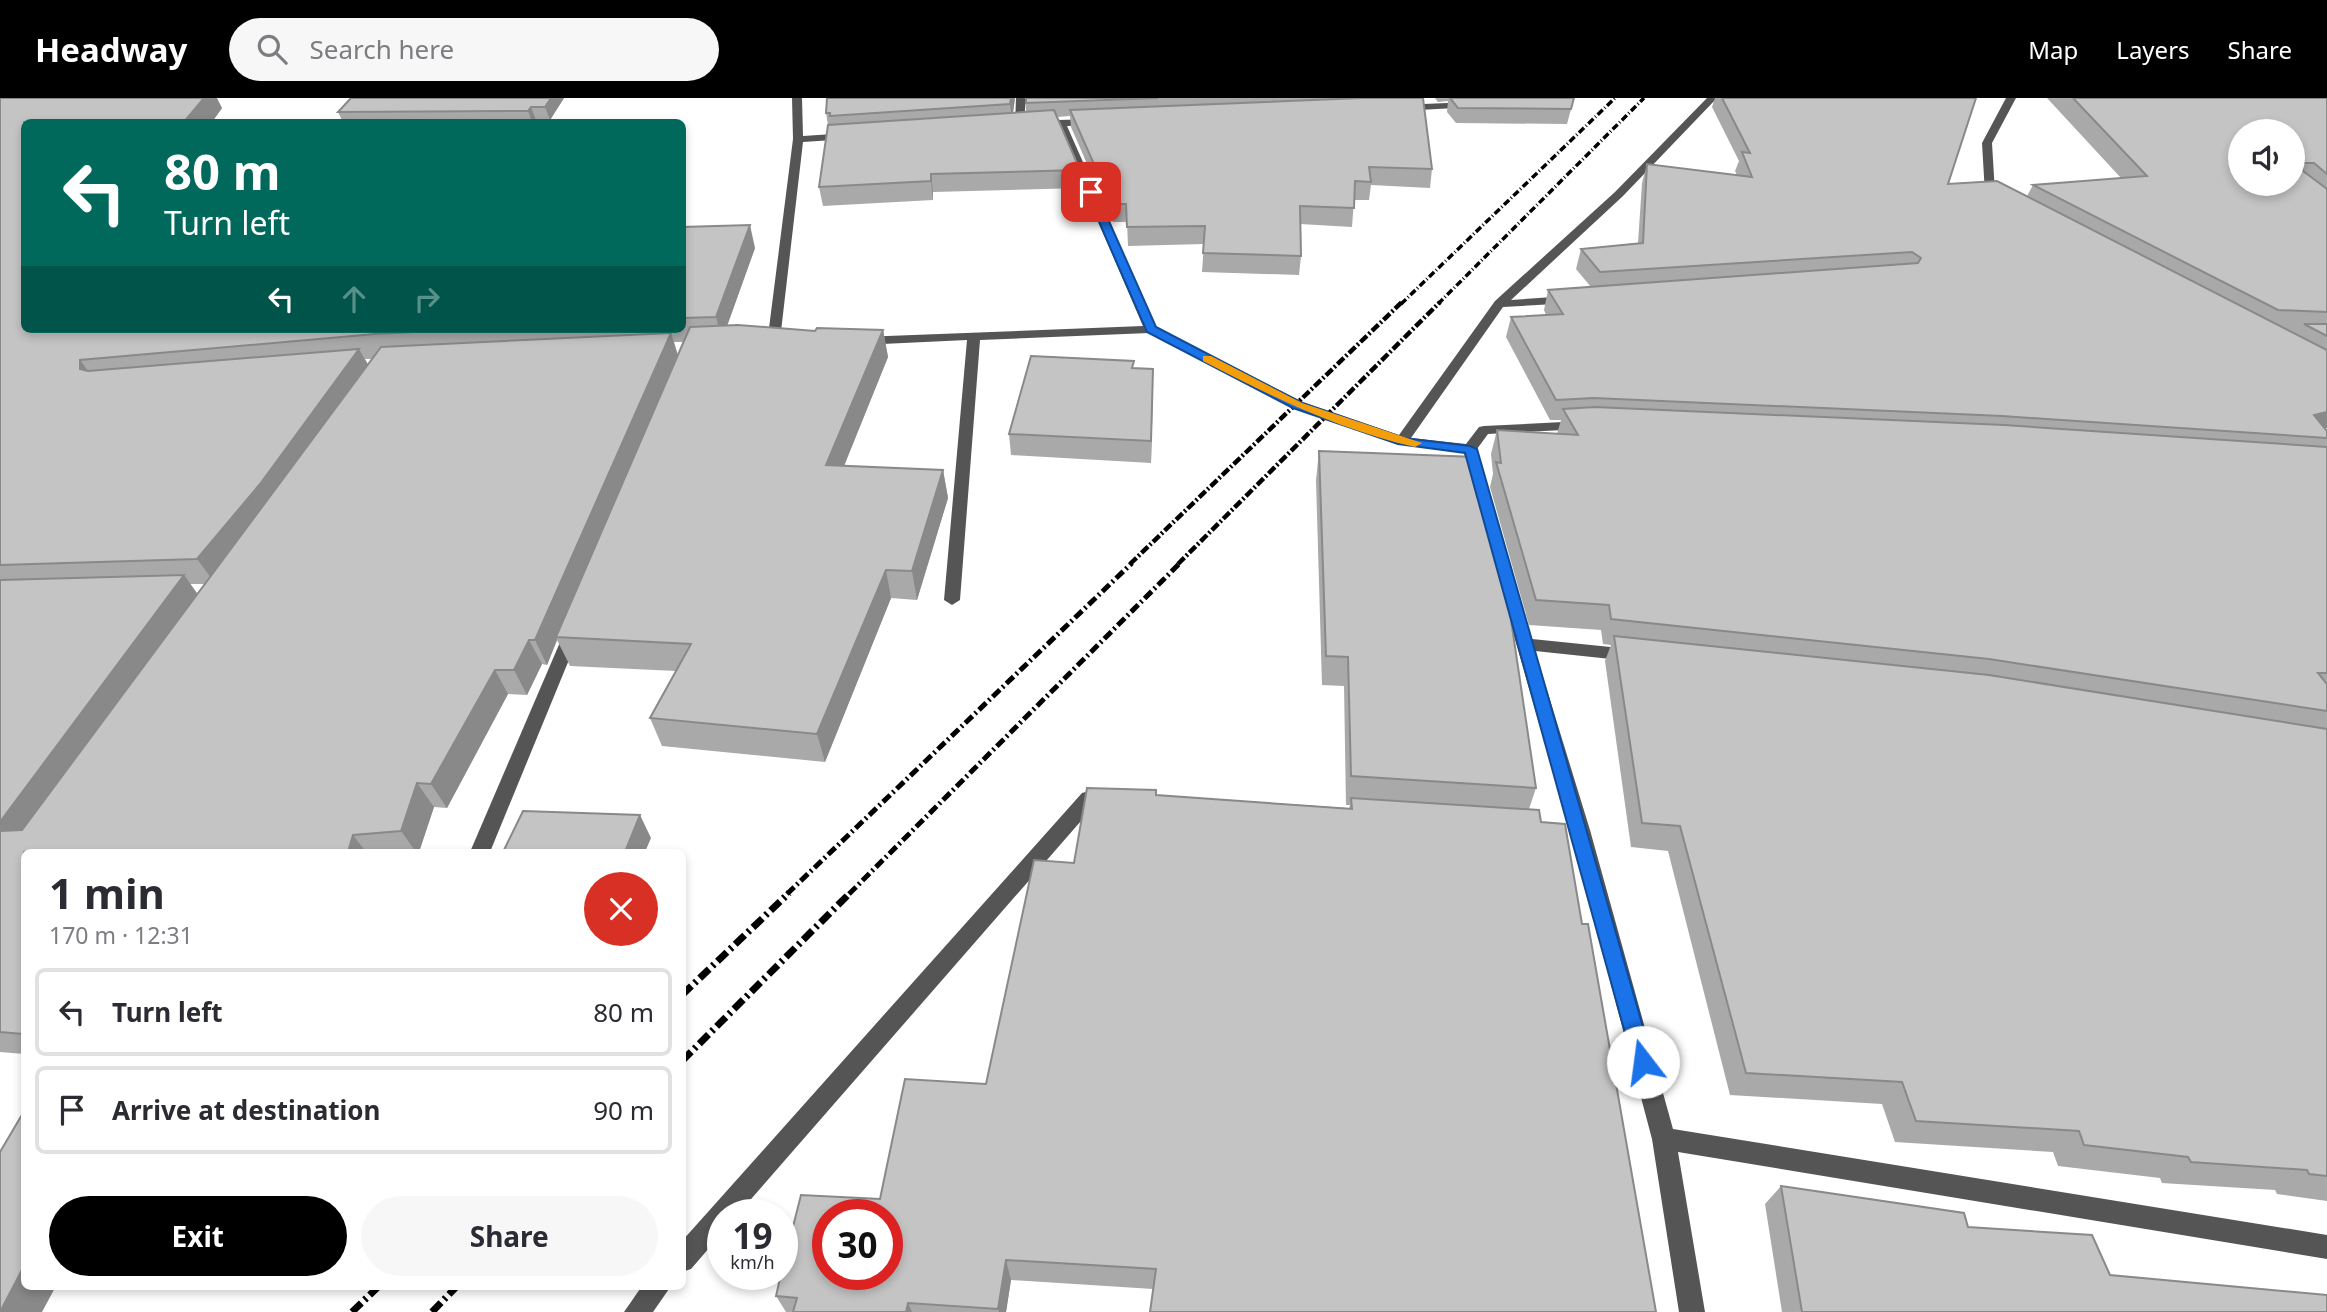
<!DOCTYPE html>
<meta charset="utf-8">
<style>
:root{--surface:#fff;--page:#f7f7f7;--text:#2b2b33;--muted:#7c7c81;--line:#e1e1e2;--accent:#000}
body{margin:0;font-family:"Noto Sans",sans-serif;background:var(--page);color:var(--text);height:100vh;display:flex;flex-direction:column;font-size:26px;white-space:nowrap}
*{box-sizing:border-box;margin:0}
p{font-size:23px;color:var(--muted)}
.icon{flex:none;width:38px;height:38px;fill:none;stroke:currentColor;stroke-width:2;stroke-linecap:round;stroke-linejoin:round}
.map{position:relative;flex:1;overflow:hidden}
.drawer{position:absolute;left:21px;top:751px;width:665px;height:441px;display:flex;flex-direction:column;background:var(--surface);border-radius:10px;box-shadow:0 4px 10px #0003}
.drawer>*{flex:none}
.hud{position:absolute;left:21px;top:21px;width:665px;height:214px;border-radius:10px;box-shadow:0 4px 10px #0003;background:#00695c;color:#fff;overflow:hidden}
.fabs{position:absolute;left:2228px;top:21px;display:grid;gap:14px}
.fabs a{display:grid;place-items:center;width:77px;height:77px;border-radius:50%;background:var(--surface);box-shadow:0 4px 10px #0003;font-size:35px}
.speed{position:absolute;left:707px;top:1101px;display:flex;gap:14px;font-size:35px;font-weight:700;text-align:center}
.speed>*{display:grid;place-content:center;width:91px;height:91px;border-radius:50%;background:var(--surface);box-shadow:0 4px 10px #0003;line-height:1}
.speed small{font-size:18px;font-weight:400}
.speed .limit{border:10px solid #d22;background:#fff;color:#111}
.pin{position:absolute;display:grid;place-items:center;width:60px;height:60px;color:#fff;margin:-30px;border-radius:14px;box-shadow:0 4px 10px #0006}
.me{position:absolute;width:77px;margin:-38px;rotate:345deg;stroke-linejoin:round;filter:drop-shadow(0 0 5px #0008)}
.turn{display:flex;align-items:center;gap:24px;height:147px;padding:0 28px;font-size:32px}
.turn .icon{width:91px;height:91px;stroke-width:2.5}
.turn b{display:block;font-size:49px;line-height:60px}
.lanes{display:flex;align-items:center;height:66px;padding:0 28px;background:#0003;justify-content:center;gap:35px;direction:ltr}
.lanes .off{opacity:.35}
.round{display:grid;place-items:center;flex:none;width:74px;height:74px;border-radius:37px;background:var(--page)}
.summary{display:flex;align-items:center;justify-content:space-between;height:119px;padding:0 28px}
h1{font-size:42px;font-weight:700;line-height:52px}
.cta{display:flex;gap:14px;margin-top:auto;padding:14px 28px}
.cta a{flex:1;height:80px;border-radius:42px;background:var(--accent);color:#fff;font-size:28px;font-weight:700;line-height:80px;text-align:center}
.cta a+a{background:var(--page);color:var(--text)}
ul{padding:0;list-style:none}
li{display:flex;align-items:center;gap:21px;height:88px;margin:0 14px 10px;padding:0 14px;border:4px solid var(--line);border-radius:10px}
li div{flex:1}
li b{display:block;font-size:26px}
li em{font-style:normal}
header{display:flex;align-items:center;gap:42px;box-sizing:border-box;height:98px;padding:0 35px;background:var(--accent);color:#fff}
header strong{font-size:33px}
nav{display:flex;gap:38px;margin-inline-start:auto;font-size:24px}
.search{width:490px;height:63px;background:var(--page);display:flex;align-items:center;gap:18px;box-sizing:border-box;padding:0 24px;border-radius:38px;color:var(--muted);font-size:26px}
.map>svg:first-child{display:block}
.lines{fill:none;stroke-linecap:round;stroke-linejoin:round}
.minor{fill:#555;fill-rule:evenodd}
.rail-far3{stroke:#000;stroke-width:3.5;stroke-dasharray:7 2.5 1 2.5;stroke-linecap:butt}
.rail-far2{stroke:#000;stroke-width:4.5;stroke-dasharray:9 2.5 2 2.5;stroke-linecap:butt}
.rail-far1{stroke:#000;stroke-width:5;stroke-dasharray:10 3.5 2 3.5;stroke-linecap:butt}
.rail{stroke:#000;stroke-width:7;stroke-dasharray:13 4.5 2.5 4.5;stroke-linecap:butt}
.wall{fill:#a9a9a9;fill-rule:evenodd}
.shaded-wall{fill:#898989}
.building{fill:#c4c4c4;stroke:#898989;stroke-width:2;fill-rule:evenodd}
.route{fill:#1a73e8;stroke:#114b97;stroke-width:2}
.slow{fill:#f59e0b}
</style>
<header>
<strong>Headway</strong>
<div class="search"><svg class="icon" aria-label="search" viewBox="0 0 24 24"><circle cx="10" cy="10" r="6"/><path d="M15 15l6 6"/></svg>Search here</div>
<nav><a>Map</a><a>Layers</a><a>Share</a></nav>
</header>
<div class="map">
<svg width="2327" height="1214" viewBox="0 0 2327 1214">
<rect width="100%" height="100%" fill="#fff"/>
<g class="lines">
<g class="minor">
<path d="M792 0H802L803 38 848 35 853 38 848 41 803 44 780 242 787 246 773 250 767 246 793 41Z"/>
<path d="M1016 0H1026L1024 23 1093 21 1098 24 1093 27 1067 28 1156 229 1303 304 1399 337 1495 203 1615 94 1707 0H1717L1623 98 1511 202 1568 198 1572 199V205L1503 209 1411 340 1466 346 1479 329 1484 328 1583 323 1590 327 1583 331 1488 336 1477 351 1485 381 1483 384H1473L1471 381 1464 355 1397 346 1293 310 1149 235 980 242 960 502 952 507 944 502 967 242 861 247 855 243 861 239 1143 228 1057 28H1015Z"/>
<path d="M2006 0H2016L1992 45 1995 95 2005 101 1999 104 1985 96 1982 45Z"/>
<path d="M1470 4 1475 7 1473 9 1401 13 1396 10 1401 7Z"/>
<path d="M1506 478 1514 483 1532 541 1630 551 1638 557 1630 563 1535 553 1590 732 1673 1031 2327 1137V1161L1678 1054 1705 1214H1679L1652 1041 1570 732 1498 483Z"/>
<path d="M572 529 580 535 490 754H470L564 535Z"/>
<path d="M1089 693 1112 696 1114 701 1112 706 1094 708 738 1116H723V1134L691 1171 682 1174V1143L1082 695Z"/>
<path d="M642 1188H671L653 1214H624Z"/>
</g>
<g class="rail-far3">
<path d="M1401 206 1615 0"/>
<path d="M1438 206 1644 0"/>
</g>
<g class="rail-far2">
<path d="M1130 466 1402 204"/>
<path d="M1178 466 1440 204"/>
</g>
<g class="rail-far1">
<path d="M787 796 1132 465"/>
<path d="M849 796 1180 465"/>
</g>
<g class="rail">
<path d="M682 897 789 795"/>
<path d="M682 963 850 795"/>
<path d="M352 1214 379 1188"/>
<path d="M432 1214 457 1188"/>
</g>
</g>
<g class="wall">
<path d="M0 0 222 10 212 24H24V231H682V129L755 150 727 228 815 233 883 232 888 259 844 368 943 372 948 400 917 502 891 500 825 664 662 648 650 620 676 573 570 568 557 542 547 567 542 566 527 597 508 596 447 710 434 709 419 754H24V956L0 954ZM674 244H683L678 257ZM365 261H372L368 266ZM190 486H205L197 496Z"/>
<path d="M564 0 550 22H536L533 24H343L338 14Z"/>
<path d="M1015 0 1013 15 1026 14V0H1423L1432 71 1430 90 1371 87 1369 102H1354L1352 129 1300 126 1301 158 1299 177 1202 174 1204 146 1128 148 1127 124H1113L1111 119 1110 91H1098L1071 29 1070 18 1057 19 1080 72 1081 90 933 94V102L823 108 819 89 828 27 826 15Z"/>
<path d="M1435 0H1574L1567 26 1456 25 1447 14 1448 3 1438 4Z"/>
<path d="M1715 0H1976L1948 86 2027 98 2033 87 2121 80 2047 0H2327V330L2325 331 2327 333V1103L2277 1096 2275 1092 2162 1085 2160 1080 2058 1068 2053 1054 1895 1044 1882 1006 1730 997 1668 753 1631 749 1605 563 1611 547 1603 546 1601 532 1529 527 1490 389 1493 376 1491 356 1497 332 1557 336 1561 322H1550L1506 239 1511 219 1546 217 1544 212 1548 192 1591 189 1576 171 1581 151 1638 145 1642 85 1647 66 1737 77 1735 73 1739 63 1712 9Z"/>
<path d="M1153 271 1151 365 1011 357 1009 336Z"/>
<path d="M1319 353 1515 496 1509 514 1536 690 1529 711 1153 1191 1011 1182 1006 1214H786L776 1198 880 1101 986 986 1074 765 1156 692V697L1349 710 1350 707H1346L1344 588 1322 587 1316 382Z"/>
<path d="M1781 1088 1968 1129 2110 1177 2327 1214H1782L1765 1106Z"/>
</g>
<g class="shaded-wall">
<path d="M204 0H217L222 10 212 24H184Z"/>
<path d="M551 0H564L550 22 545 9Z"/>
<path d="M1011 0H1015L1012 21 1010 6Z"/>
<path d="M531 9 536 22 533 24H532L528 13Z"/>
<path d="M931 76 933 94V102L931 83Z"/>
<path d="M750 127 755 150 722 242 716 219Z"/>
<path d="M883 232 888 259 833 395 826 367Z"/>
<path d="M671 235 678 258 556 539 557 542 547 567 535 542Z"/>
<path d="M359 251 372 274 215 485 197 461Z"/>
<path d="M80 262 97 285 80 271Z"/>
<path d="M1153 271V292L1151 365V343Z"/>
<path d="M2327 314V330L2298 338 2314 317Z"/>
<path d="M943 372 948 400 917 502 912 473Z"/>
<path d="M886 472 891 500 825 664 817 636Z"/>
<path d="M184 477 202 502 0 781V724Z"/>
<path d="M529 542 542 566 527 597 514 572Z"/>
<path d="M495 572 508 596 447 710 431 686Z"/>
<path d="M417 685 434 709 419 754H416L401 733Z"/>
<path d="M640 717 651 740 645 754H625Z"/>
<path d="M353 737 366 754H348Z"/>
<path d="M1006 1162 1011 1182 1006 1214H999L998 1211Z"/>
<path d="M24 1168V1188H56L42 1214H0Z"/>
<path d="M908 1205 912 1214H906Z"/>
</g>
<g class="building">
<path d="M0 0H204L184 24H24V231H473L375 236 80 262V271L88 273 359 251 260 386 197 461 0 467Z"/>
<path d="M351 0H551L545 9H531L528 13 338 14Z"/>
<path d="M827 0H1011L1010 6 830 18V15H826Z"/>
<path d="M1026 0H1158L1026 5Z"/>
<path d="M1362 0H1423L1432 71 1369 69 1371 84 1355 83 1354 110 1300 108 1301 158 1203 155 1205 128 1127 129 1126 106H1112L1110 101 1111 73H1097L1070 12Z"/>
<path d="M1450 0H1574L1571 11 1458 10Z"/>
<path d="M1722 0H1976L1948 86 1997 83 2327 252V314L2314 317 2327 333V340L2002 318 1594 300 1556 302 1511 219 1563 216 1548 192 1918 165 1921 160 1912 154 1600 174 1581 151 1643 145 1647 66 1752 79 1742 54 1750 55Z"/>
<path d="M2073 0H2327V76L2314 65H2302L2303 73 2327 91V214L2278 212 2033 87 2147 78ZM2240 33H2292V86H2240Z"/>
<path d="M1054 12 1080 72 931 76V83L819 89 828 27Z"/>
<path d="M750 127 716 219 682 220V129Z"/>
<path d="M2304 226H2327V238Z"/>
<path d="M738 227 815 233 817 230 883 232 826 367 943 372 912 473 886 472 817 636 650 620 691 546 556 539 690 229Z"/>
<path d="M671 235 535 542H529L514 572H495L431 686 417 685 401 733 353 737 348 754H24V934L23 936 0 934V733L22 732 381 249Z"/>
<path d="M1031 258 1134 263 1132 270 1153 271 1151 343 1009 336Z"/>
<path d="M1595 309 2004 327 2327 349V575H2318L2327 586V613L1989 561 1611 521 1609 507 1536 502 1496 364 1501 365 1497 332 1578 337 1563 311Z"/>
<path d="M1319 353 1476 359 1515 496 1507 495 1536 690 1351 678 1348 559 1326 558Z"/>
<path d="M184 477 0 724V482Z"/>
<path d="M1614 538 1989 577 2327 631V1078L2309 1076 2307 1072 2191 1064 2188 1059 2084 1047 2079 1033 1916 1023 1902 984 1746 975 1680 728 1642 725Z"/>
<path d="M1087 690 1156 692V697L1352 711 1351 700 1539 712 1541 724 1565 726 1582 826H1588L1656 1214H1150L1156 1171 1006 1162 998 1211 908 1205 906 1214H793L797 1200 776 1198 781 1176H782V1172L801 1097 880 1101 905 981 986 986 1034 762 1074 765ZM828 1116H887V1176H828Z"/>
<path d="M523 713 640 717 625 754H503Z"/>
<path d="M23 1015H24V1168L0 1214V1054Z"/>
<path d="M1781 1088 1964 1115 1968 1129 2092 1137 2110 1177 2327 1197V1214H1802Z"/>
</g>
<path class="route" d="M1091 91 1096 94 1156 229 1302 305 1404 340 1470 348 1477 351 1653 964 1651 971 1643 974 1636 971 1633 964 1465 355 1398 346 1293 310 1147 234 1086 94Z"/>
<path class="slow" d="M1203 258H1211L1302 305 1422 345 1415 349C1337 331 1273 299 1203 263Z"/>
</svg>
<div class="fabs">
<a><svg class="icon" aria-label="sound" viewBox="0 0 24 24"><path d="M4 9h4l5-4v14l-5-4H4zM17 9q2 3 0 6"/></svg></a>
</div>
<div class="speed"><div>19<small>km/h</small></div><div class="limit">30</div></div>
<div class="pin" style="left:1091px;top:94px;background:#d93025"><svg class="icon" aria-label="arrive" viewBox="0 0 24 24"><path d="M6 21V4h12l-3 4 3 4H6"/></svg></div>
<svg class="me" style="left:1643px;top:964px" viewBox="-20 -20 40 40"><circle r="19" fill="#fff"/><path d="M0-13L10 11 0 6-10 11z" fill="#1a73e8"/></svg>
<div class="hud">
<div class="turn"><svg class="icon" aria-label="left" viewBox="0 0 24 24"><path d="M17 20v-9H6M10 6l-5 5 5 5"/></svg><div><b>80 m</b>Turn left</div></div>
<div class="lanes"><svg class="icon" aria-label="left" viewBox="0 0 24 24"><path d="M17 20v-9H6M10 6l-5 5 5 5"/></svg><svg class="icon off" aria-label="ahead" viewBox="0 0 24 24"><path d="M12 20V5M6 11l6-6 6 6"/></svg><svg class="icon off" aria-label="right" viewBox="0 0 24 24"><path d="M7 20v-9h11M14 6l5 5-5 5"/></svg></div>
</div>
<section class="drawer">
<div class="summary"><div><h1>1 min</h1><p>170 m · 12:31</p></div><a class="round" style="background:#d93025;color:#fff"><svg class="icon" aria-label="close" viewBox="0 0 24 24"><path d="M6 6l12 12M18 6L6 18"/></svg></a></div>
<ul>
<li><svg class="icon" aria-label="left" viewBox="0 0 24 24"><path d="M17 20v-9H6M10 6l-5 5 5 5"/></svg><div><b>Turn left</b></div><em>80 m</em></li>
<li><svg class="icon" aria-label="arrive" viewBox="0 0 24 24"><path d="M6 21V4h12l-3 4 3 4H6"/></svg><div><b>Arrive at destination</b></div><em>90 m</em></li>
</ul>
<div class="cta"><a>Exit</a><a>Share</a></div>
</section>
</div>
